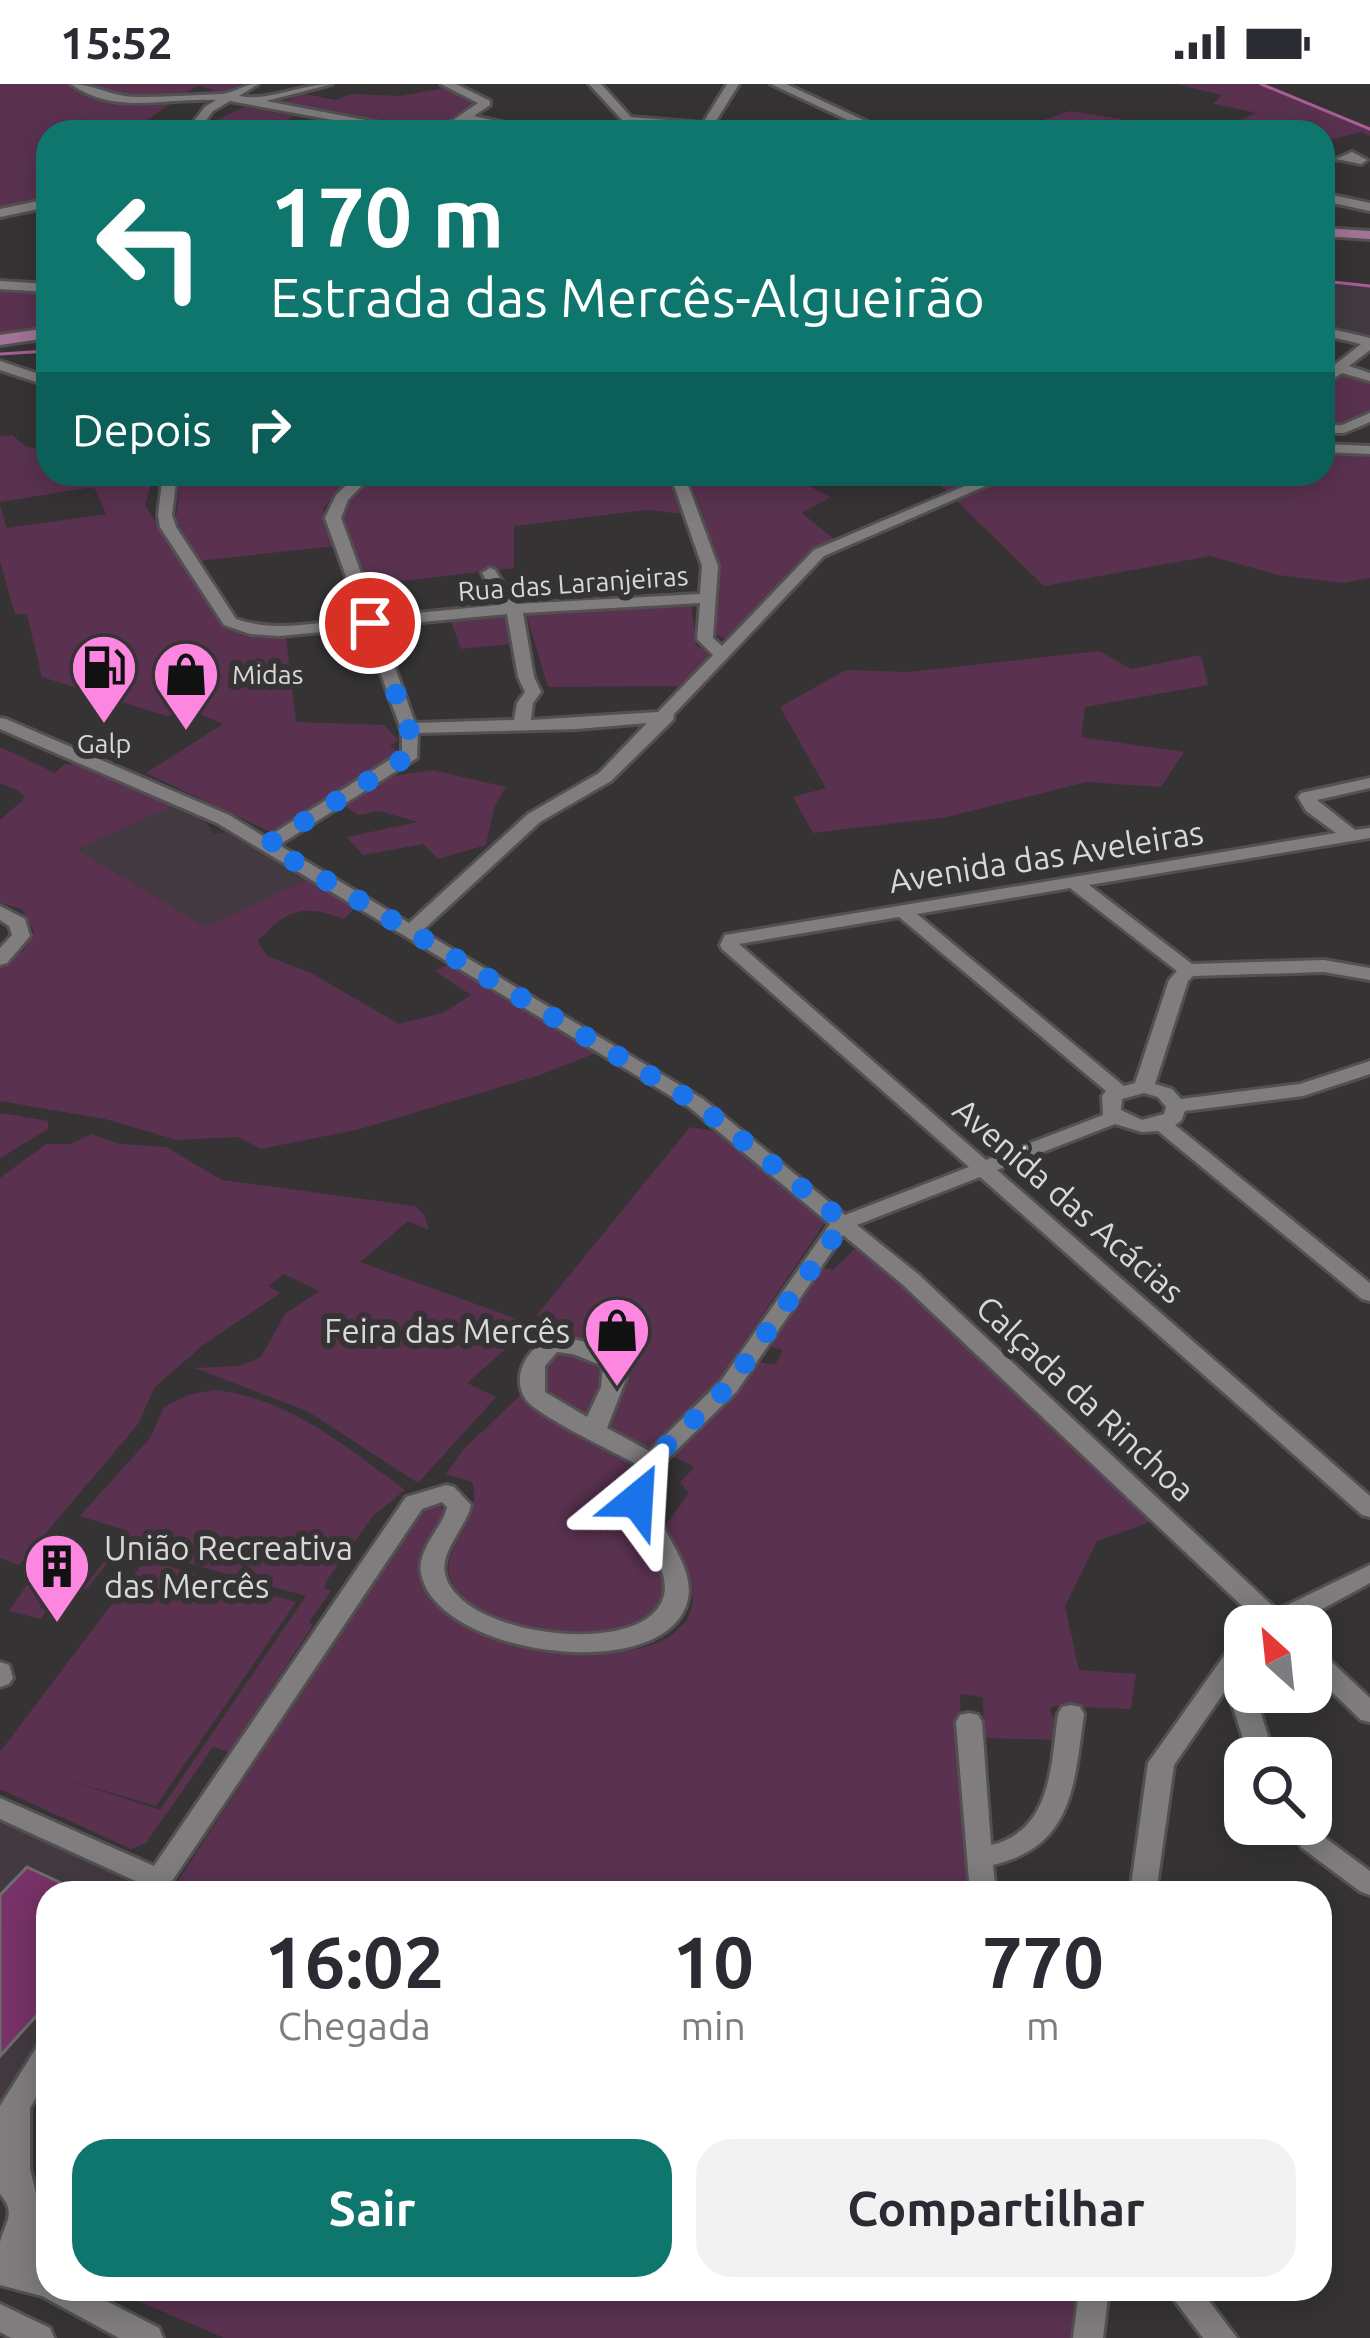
<!DOCTYPE html>
<html lang="pt">
<meta charset="utf-8">
<style>
:root{--surface:#fff;--page:#f2f2f3;--text:#2b2b33;--muted:#7c7c81;--accent:#0f766e}
body{margin:0;font-family:Ubuntu,sans-serif;background:var(--page);color:var(--text);height:100vh;display:flex;flex-direction:column;font-size:45px;white-space:nowrap}
*{box-sizing:border-box;margin:0}
p{font-size:39px;color:var(--muted)}
.icon{flex:none;width:66px;height:66px;fill:none;stroke:currentColor;stroke-width:2;stroke-linecap:round;stroke-linejoin:round}
.map{position:relative;flex:1;overflow:hidden}
.panel{position:absolute;left:36px;top:1797px;width:1296px;height:420px;display:flex;flex-direction:column;background:var(--surface);border-radius:36px;box-shadow:0 6px 30px #0003}
.panel>*{flex:none}
.top-card{position:absolute;left:36px;top:36px;width:1299px;height:366px;border-radius:36px;box-shadow:0 6px 30px #0003;background:#0f766e;color:#fff;overflow:hidden}
.needle{width:78px;rotate:333deg}
.tools{position:absolute;left:1224px;top:1521px;display:grid;gap:24px}
.tools a{display:grid;place-items:center;width:108px;height:108px;border-radius:24px;background:var(--surface);box-shadow:0 6px 30px #0003;font-size:60px}
.pin{position:absolute;display:grid;place-items:center;width:102px;height:102px;color:#fff;margin:-51px;border:6px solid #fff;border-radius:50%;box-shadow:0 3px 12px #0007}
.me{position:absolute;width:132px;margin:-66px;rotate:27deg;stroke-linejoin:round;filter:drop-shadow(0 0 9px #0008)}
.turn{display:flex;align-items:center;gap:42px;height:252px;padding:0 36px;font-size:54px}
.turn .icon{width:156px;height:156px;stroke-width:2.5}
.turn b{display:block;font-size:84px;line-height:102px}
.then{display:flex;align-items:center;height:114px;padding:0 36px;background:#0003;gap:24px;font-size:45px}
.eta{display:flex;justify-content:space-evenly;align-items:center;height:204px;text-align:center}
.eta b{font-size:72px;font-weight:700;line-height:84px}
.primary-button{display:flex;gap:24px;margin-top:auto;padding:24px 36px}
.primary-button a{flex:1;height:138px;border-radius:36px;background:var(--accent);color:#fff;font-size:48px;font-weight:700;line-height:138px;text-align:center}
.primary-button a+a{background:var(--page);color:var(--text)}
.status{display:flex;justify-content:space-between;align-items:center;height:84px;padding:0 60px;background:var(--surface);direction:ltr}
.status svg{height:33px;fill:currentColor}
.map>svg:first-child{display:block}
.built{fill:#423a40}
.green{fill:#5a3250}
.lines{fill:none;stroke-linecap:round;stroke-linejoin:round}
.stream{stroke:#a75f96;stroke-width:3}
.building{fill:#773268;stroke:#6f6c6e;stroke-width:3}
.minor-casing{stroke:#525051;stroke-width:6}
.major-casing{stroke:#525051;stroke-width:6}
.minor{fill:#807d7f;fill-rule:evenodd}
.major{fill:#a37498;fill-rule:evenodd}
.route{stroke:#1a73e8;stroke-width:21;stroke-dasharray:0 37.8}
.labels{text-anchor:middle;dominant-baseline:central;stroke-width:12;stroke-linejoin:round;paint-order:stroke}
.far-street-label{font-size:27px;fill:#d9d8d9;stroke:#363335}
.far-poi-label{font-size:27px;fill:#d9d8d9;stroke:#363335;text-anchor:start}
.street-label{font-size:33px;fill:#d9d8d9;stroke:#363335}
.poi-label{font-size:33px;fill:#d9d8d9;stroke:#363335;text-anchor:end}
</style>
<div class="status"><b>15:52</b><svg viewBox="0 0 49 12"><path d="M0 12V9h3v3zM5 12V6h3v6zM10 12V3h3v9zM15 12V0h3v12zM26 1h20v11H26zM47 4h2v5h-2z"/></svg></div>
<div class="map">
<svg width="1370" height="2254" viewBox="0 0 1370 2254">
<rect width="100%" height="100%" fill="#363335"/>
<g class="built">
<path d="M1323 198 1370 203V252L1361 254 1323 241Z"/>
<path d="M175 721 202 733 214 750 225 748 309 795 205 844 76 766Z"/>
<path d="M0 1737 143 1801 138 1809H48V1958L0 2037Z"/>
</g>
<g class="green">
<path d="M0 0H240L223 9 198 1 144 38 193 48H48V115L0 125Z"/>
<path d="M1176 0H1263L1370 43V52L1361 48 1323 58V48H1211L1256 29 1213 20 1222 11Z"/>
<path d="M445 4 474 21 435 48 272 22 304 10 336 16 352 10 400 12Z"/>
<path d="M244 23 294 32 273 46 278 48H211L201 43Z"/>
<path d="M1070 27 1121 35 1138 43 1130 48H975L972 42H1025Z"/>
<path d="M0 204 48 207V244L0 251Z"/>
<path d="M1341 289 1370 295V331L1344 341 1323 339V300Z"/>
<path d="M12 351 27 363 48 366V390H154L145 421 223 544 286 554 296 638 384 641 398 656 390 662 401 669 275 750 146 689 223 640 187 624 167 632 42 593 27 530H15L0 477V421L7 444 106 430 94 403 0 418V352Z"/>
<path d="M1323 362 1370 365V494L1343 499 1278 491 1210 472 1044 502 934 395 944 390H1323Z"/>
<path d="M180 390H355L323 425 335 462 198 477 176 435Z"/>
<path d="M376 390H673L682 430 648 426 514 442V484L367 501 342 427Z"/>
<path d="M688 390H784L831 413 802 429 834 455 813 465 726 555 713 549 719 480Z"/>
<path d="M691 518 696 561 711 569 683 602 548 603 526 529Z"/>
<path d="M507 531 510 560 461 565 451 537Z"/>
<path d="M1099 567 1131 585 1201 571 1208 601 1085 623 1081 653 1184 668 1161 703 1086 698 947 733 813 749 793 713 826 704 780 623 846 586 908 588Z"/>
<path d="M0 663 55 689 64 680H76L175 721 77 766 205 843 309 795 356 823 344 835C301 819 288 826 257 857L267 872 311 889 399 940 443 929 471 911 435 887 451 879 601 967 537 992 360 1045 261 1065 238 1053 177 1056 105 1035 0 1017V882L23 867 34 847 22 825 0 819V736L25 714 18 706 0 699Z"/>
<path d="M432 686 506 703 494 723 486 761 438 775 424 760 363 771 347 753 418 738 379 727 358 731 345 722 386 693Z"/>
<path d="M0 1029 48 1037V1045L0 1074Z"/>
<path d="M690 1043 718 1048 825 1138 720 1294 628 1389C617 1436 677 1478 662 1520 642 1577 480 1547 454 1502 432 1466 486 1436 472 1398L446 1390 463 1366 535 1297 560 1246 537 1231Z"/>
<path d="M91 1050 120 1060 166 1063 222 1096 415 1122 424 1130 429 1146 408 1137 360 1178 533 1241 467 1299 496 1313 418 1399 307 1327 195 1284 240 1282 261 1273 285 1230 319 1207 284 1190 268 1202 280 1209 202 1262 155 1303 138 1340 19 1481 0 1474V1094L46 1060H71Z"/>
<path d="M860 1160 1153 1437 1097 1457 1065 1522 1079 1586 1136 1590 1131 1625 1054 1622 1049 1626 1062 1647 1060 1656 984 1654 983 1613 960 1610 963 1720 974 1809H170L422 1423 437 1419 445 1427C437 1448 417 1473 422 1496 442 1576 683 1601 692 1520 695 1494 675 1464 665 1442L689 1409 680 1398 695 1383 672 1372 755 1277 775 1281 783 1266 766 1261 820 1183 833 1186Z"/>
<path d="M216 1306C290 1315 347 1363 405 1406L373 1432 327 1496 324 1504 331 1507 309 1538 313 1541 229 1668 213 1663 146 1759 131 1765 0 1705V1668L145 1476 296 1518 156 1722 64 1695 160 1726 306 1512 123 1461 86 1505 77 1503 64 1517 48 1513 40 1524 47 1526 41 1535 9 1527 35 1489 84 1503 128 1447 80 1432 150 1354 164 1323 188 1311Z"/>
<path d="M110 2205H1080L1072 2254H224Z"/>
</g>
<g class="lines">
<g class="stream">
<path d="M1261 0 1370 45"/>
<path d="M1323 197 1370 202"/>
<path d="M0 270 48 267"/>
</g>
</g>
<path class="building" d="M27 1783 83 1809H48V1919L0 1972V1811Z"/>
<g class="lines">
<defs>
<g id="minor">
<path d="M71 0C93 0 113 13 136 13 164 13 194 11 222 10 235 9 244 0 258 0L239 12C268 18 301 0 332 0L266 17 428 48H398L230 17 213 27 201 43 208 48H193L190 42 205 23 216 16C167 13 115 32 71 0Z"/>
<path d="M441 0H456L490 17V21L474 32 505 39 499 42 465 38 450 48H436L478 19Z"/>
<path d="M589 0H601L631 33 703 39 727 0H739L711 45 638 40 643 48H633Z"/>
<path d="M771 0H786L889 48H873Z"/>
<path d="M1352 68 1367 76 1361 80 1336 75Z"/>
<path d="M1323 109 1370 119V127L1323 117Z"/>
<path d="M48 115V123L0 133V125Z"/>
<path d="M0 197 48 200V208L0 205Z"/>
<path d="M1323 243 1370 254V266L1349 282 1370 289V297L1342 289 1323 301V290L1361 260 1323 251Z"/>
<path d="M0 277 48 293V302L0 286Z"/>
<path d="M1370 329V338L1344 349H1323V341H1342Z"/>
<path d="M1323 360 1370 362V370L1323 368Z"/>
<path d="M163 390H177L172 431 176 443 236 535C276 549 320 538 361 534L325 434 336 411 358 390H373L348 416 341 434 377 533 499 521 482 489 490 484 495 486 516 520 700 510 702 482 670 390H684L718 482 713 554 722 562 814 466 993 390H1013L824 472 674 630 673 636 611 697 540 738 422 847 703 1015 845 1131 969 1083 722 865 720 861 725 851 1336 749 1306 727 1298 713 1301 709 1370 694V704L1317 716 1355 746 1370 744V754L1089 801 1192 880 1324 876 1370 884V896L1324 888 1193 892 1188 897 1155 1000 1172 1005 1181 1015 1300 1000 1370 977V990L1303 1012 1185 1027 1181 1037 1175 1041 1370 1199V1217L1362 1215 1158 1047 1142 1048 1115 1040 997 1086 1370 1412V1433L1362 1431 980 1093 857 1141 918 1190 1277 1526 1370 1481V1499L1291 1542H1254L1257 1536 902 1200 843 1151 737 1307 649 1393C646 1439 702 1480 686 1522 656 1602 435 1570 421 1489 417 1468 438 1447 445 1430L447 1423 442 1418 422 1425 164 1809H137L142 1800 0 1735V1714L154 1782 406 1413 446 1401 454 1403 471 1421C466 1443 440 1467 445 1490 459 1550 624 1572 658 1524 691 1478 592 1425 636 1380 612 1367 543 1334 528 1318 507 1294 530 1256 558 1254 579 1253 603 1264 622 1273L626 1295 607 1344 649 1367 721 1297 830 1140 689 1023 217 739 0 645V634L6 635 229 731 266 754 402 668V648L364 544 279 552 250 550 224 541 160 443 158 431ZM700 519 697 555 713 571 658 628 531 636 533 619 541 608 534 593 523 529ZM507 530 518 593 525 608 517 619 514 636 415 639 380 542ZM647 639 599 689 528 730 409 839 279 761 417 674 418 649 577 645ZM1070 804 1177 887 1169 896 1135 999 1124 1002 917 830ZM899 833 1106 1007 1102 1012 1103 1031 986 1076 739 860ZM1144 1009 1158 1013 1166 1023 1164 1030 1142 1036 1121 1026 1122 1015ZM557 1268 573 1270 603 1282 601 1303 587 1333 545 1308V1282Z"/>
<path d="M0 822 25 835 30 852 7 879 0 881V864L12 851 9 842 0 836Z"/>
<path d="M1245 1552V1608H1254L1275 1674H1249L1227 1604 1174 1681 1156 1809H1130L1148 1679 1236 1555Z"/>
<path d="M1311 1564 1320 1567 1370 1614V1638L1361 1636 1311 1588Z"/>
<path d="M0 1578 9 1581 13 1594 9 1600 0 1603Z"/>
<path d="M1071 1621 1080 1623 1084 1630C1074 1700 1074 1762 993 1781L996 1809H970L956 1638 960 1631 969 1629 978 1631 982 1638 991 1761C1052 1747 1051 1680 1058 1630L1062 1623Z"/>
<path d="M1311 1737 1320 1750 1370 1787V1811L1361 1808 1302 1764 1286 1740H1311Z"/>
<path d="M48 1958V1993L30 2024V2085L39 2122V2138L48 2163V2205H83L159 2244 163 2254H119L42 2212 0 2201C0 2188 0 2170 0 2158 5 2139 17 2129 0 2110V2022L38 1961Z"/>
<path d="M1079 2205H1109L1103 2254H1073Z"/>
<path d="M1166 2205H1200L1237 2254H1203Z"/>
<path d="M0 2220 50 2244 54 2254H11L0 2248Z"/>
</g>
<g id="major">
<path d="M1323 144 1370 147V155L1323 152Z"/>
<path d="M48 244V254L0 261V251Z"/>
</g>
</defs>
<use href="#minor" class="minor-casing"/>
<use href="#major" class="major-casing"/>
<use href="#minor" class="minor"/>
<use href="#major" class="major"/>
</g>
<g class="lines">
<path class="route" d="M370 539 410 648 411 670 267 761 696 1019 844 1138 729 1302 643 1384 636 1400 637 1416"/>
</g>
<defs>
<symbol id="fuel-pin" viewBox="-11 -11 22 30"><path d="M0 17L-7.5 6A9.5 9.5 0 1 1 7.5 6Z" fill="#fd86e1" stroke="#363335"/><path d="M-5.5-6h7V0h2V4h1.3V-2.5L3-4.5l.8-.8L6-3V5H2.5V1h-1V6h-7ZM-4.2-4.7v3.2H.2V-4.7Z" fill="#111"/></symbol>
<symbol id="shop-pin" viewBox="-11 -11 22 30"><path d="M0 17L-7.5 6A9.5 9.5 0 1 1 7.5 6Z" fill="#fd86e1" stroke="#363335"/><path d="M-5-2.5h2.3a2.7 3.5 0 0 1 5.4 0H5L5.5 6h-11ZM-1.5-2.5h3a1.5 2.3 0 0 0-3 0Z" fill="#111"/></symbol>
<symbol id="building-pin" viewBox="-11 -11 22 30"><path d="M0 17L-7.5 6A9.5 9.5 0 1 1 7.5 6Z" fill="#fd86e1" stroke="#363335"/><path d="M-4-6H4V6H1V3H-1V6H-4ZM-2.5-4.3h1.7v1.8h-1.7ZM.8-4.3h1.7v1.8H.8ZM-2.5-1h1.7V.8h-1.7ZM.8-1h1.7V.8H.8Z" fill="#111"/></symbol>
</defs>
<g fill-rule="evenodd">
<use href="#fuel-pin" x="66" y="545" width="76" height="104"/>
<use href="#shop-pin" x="148" y="552" width="76" height="104"/>
<use href="#shop-pin" x="579" y="1208" width="76" height="104"/>
<use href="#building-pin" x="19" y="1444" width="76" height="104"/>
</g>
<g class="labels">
<g class="far-street-label">
<text transform="translate(573 499) rotate(-4)">Rua das Laranjeiras</text>
</g>
<g class="far-poi-label">
<text x="232" y="590">Midas</text>
<text x="104" y="659" text-anchor="middle">Galp</text>
</g>
<g class="street-label">
<text transform="translate(1046 772) rotate(-9)">Avenida das Aveleiras</text>
<text transform="translate(1069 1116) rotate(41)">Avenida das Acácias</text>
<text transform="translate(1086 1314) rotate(43)">Calçada da Rinchoa</text>
</g>
<g class="poi-label">
<text x="570" y="1246">Feira das Mercês</text>
<text x="104" y="1463" text-anchor="start">União Recreativa<tspan x="104" dy="38">das Mercês</tspan></text>
</g>
</g>
</svg>
<div class="tools">
<a><svg class="needle" viewBox="-14 -14 28 28"><path d="M0-13l5 13h-10z" fill="#e53935"/><path d="M0 13l5-13h-10z" fill="#7c7c81"/></svg></a>
<a><svg class="icon" aria-label="search" viewBox="0 0 24 24"><circle cx="10" cy="10" r="6"/><path d="M15 15l6 6"/></svg></a>
</div>
<div class="pin" style="left:370px;top:539px;background:#d93025"><svg class="icon" aria-label="arrive" viewBox="0 0 24 24"><path d="M6 21V4h12l-3 4 3 4H6"/></svg></div>
<svg class="me" style="left:637px;top:1416px" viewBox="-20 -20 40 40"><path d="M0-17L14 15 0 8-14 15z" fill="#1a73e8" stroke="#fff" stroke-width="4"/></svg>
<div class="top-card">
<div class="turn"><svg class="icon" aria-label="left" viewBox="0 0 24 24"><path d="M17 20v-9H6M10 6l-5 5 5 5"/></svg><div><b>170 m</b>Estrada das Mercês-Algueirão</div></div>
<div class="then">Depois<svg class="icon" aria-label="right" viewBox="0 0 24 24"><path d="M7 20v-9h11M14 6l5 5-5 5"/></svg></div>
</div>
<section class="panel">
<div class="eta">
<div><b>16:02</b><p>Chegada</p></div>
<div><b>10</b><p>min</p></div>
<div><b>770</b><p>m</p></div>
</div>
<div class="primary-button"><a>Sair</a><a>Compartilhar</a></div>
</section>
</div>
